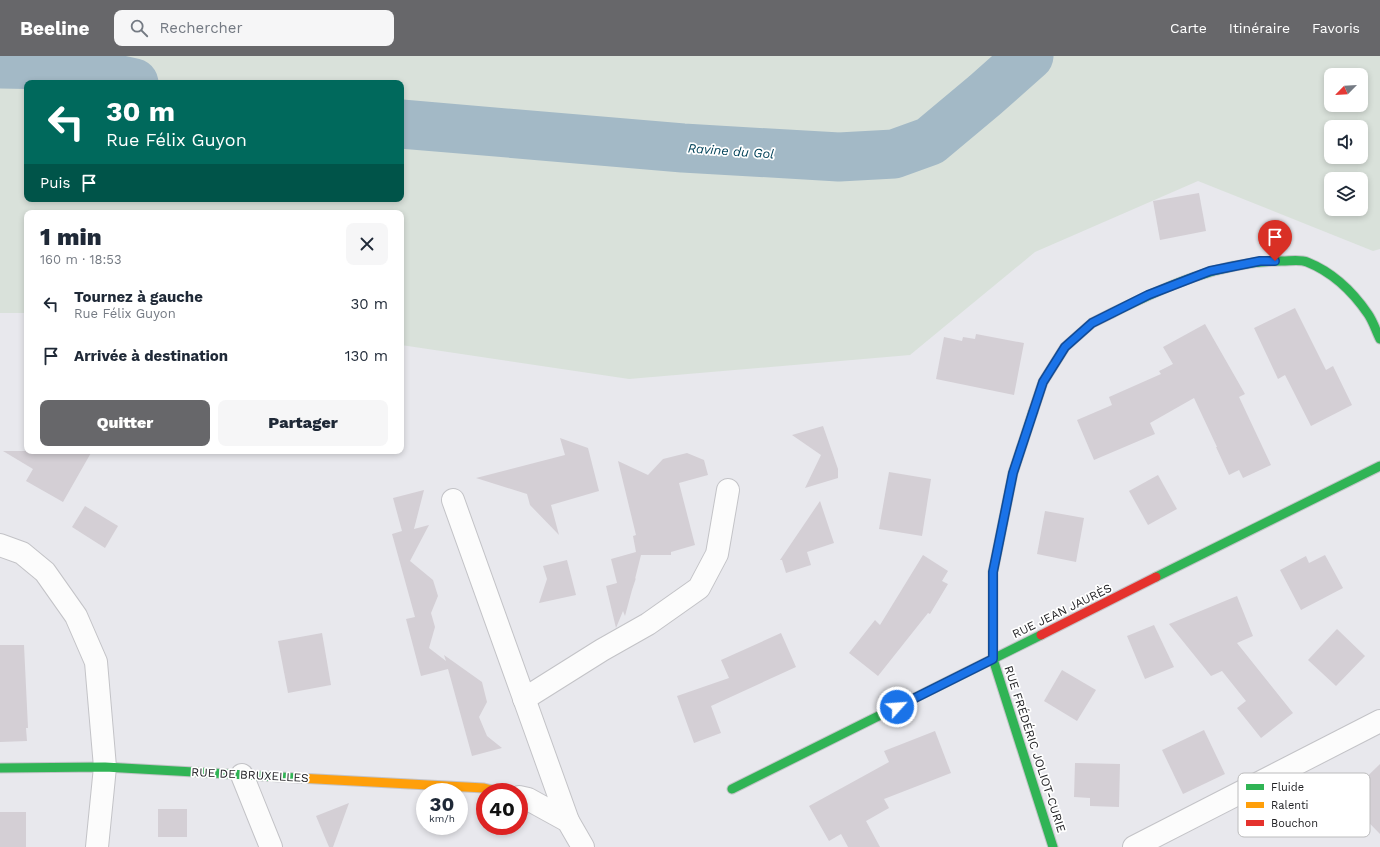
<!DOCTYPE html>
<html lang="fr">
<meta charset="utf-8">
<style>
:root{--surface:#fff;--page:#f6f6f7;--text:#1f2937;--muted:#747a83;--accent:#67676a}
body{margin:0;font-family:"Work Sans",sans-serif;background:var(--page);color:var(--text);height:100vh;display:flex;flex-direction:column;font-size:15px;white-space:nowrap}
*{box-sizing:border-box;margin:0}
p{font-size:13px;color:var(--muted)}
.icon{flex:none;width:22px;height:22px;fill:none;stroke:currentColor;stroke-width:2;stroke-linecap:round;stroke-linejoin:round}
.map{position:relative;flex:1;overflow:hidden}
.side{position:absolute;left:24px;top:154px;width:380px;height:244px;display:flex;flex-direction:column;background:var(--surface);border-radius:8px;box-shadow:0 2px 6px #0003}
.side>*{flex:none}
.guide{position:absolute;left:24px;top:24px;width:380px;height:122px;border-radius:8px;box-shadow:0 2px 6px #0003;background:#00695c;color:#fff;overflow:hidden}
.needle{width:26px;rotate:246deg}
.buttons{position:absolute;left:1324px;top:12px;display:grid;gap:8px}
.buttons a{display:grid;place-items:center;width:44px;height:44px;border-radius:8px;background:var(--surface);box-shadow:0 2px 6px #0003;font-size:20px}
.speed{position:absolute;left:416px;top:727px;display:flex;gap:8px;font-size:20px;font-weight:700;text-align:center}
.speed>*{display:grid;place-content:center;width:52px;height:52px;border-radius:50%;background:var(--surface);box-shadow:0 2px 6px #0003;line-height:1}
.speed small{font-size:10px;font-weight:400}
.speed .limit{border:6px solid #d22;background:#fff;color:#111}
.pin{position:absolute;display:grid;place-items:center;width:34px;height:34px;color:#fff;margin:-41px -17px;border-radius:50% 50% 50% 0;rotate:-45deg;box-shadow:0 0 4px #0007}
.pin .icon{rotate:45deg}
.me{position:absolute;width:44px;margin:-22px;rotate:64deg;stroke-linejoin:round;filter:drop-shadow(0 0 3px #0008)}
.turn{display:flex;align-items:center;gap:14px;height:84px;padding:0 16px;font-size:18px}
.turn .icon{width:52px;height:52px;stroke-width:2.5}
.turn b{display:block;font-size:28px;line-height:34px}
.then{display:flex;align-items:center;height:38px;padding:0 16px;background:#0003;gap:8px;font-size:15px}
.round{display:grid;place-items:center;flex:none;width:42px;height:42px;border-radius:8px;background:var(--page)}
.headline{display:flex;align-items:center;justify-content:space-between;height:68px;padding:0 16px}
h1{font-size:24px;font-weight:800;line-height:30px}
.cta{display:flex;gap:8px;margin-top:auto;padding:8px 16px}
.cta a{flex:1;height:46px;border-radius:8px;background:var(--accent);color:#fff;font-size:16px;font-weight:800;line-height:46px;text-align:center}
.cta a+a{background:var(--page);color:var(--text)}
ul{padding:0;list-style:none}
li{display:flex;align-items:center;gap:12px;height:52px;padding:0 16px}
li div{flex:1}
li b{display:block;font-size:15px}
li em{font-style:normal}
header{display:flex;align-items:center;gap:24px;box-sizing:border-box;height:56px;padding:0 20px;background:var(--accent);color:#fff}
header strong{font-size:19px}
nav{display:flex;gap:22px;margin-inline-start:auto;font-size:14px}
.search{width:280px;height:36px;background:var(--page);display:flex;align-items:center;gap:10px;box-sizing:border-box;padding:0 14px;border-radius:8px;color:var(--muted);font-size:15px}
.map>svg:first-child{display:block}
.green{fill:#d9e1da;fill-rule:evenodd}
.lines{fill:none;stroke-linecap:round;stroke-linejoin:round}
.river{stroke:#a3b9c6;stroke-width:49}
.building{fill:#d4cfd5}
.street-casing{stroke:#c3c3c7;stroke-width:24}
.fast-casing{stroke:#c3c3c7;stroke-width:11}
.slow-casing{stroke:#c3c3c7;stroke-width:11}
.jam-casing{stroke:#c3c3c7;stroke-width:11}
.street{stroke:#fcfcfc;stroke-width:22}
.fast{stroke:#30b455;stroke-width:9}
.slow{stroke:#ff9f0a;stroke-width:9}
.jam{stroke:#e5322d;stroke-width:9}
.route-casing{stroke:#114b97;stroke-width:10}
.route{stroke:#1a73e8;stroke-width:7}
.labels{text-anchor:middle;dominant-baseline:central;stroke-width:3.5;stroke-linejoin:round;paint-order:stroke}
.street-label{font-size:12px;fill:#212124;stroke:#fff}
.water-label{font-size:13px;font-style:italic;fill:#004158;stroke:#fff}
.key{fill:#fff;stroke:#bcbcbd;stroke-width:1}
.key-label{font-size:11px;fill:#212124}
</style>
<header>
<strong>Beeline</strong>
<div class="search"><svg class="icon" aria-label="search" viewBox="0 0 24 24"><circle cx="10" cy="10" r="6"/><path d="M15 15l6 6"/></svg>Rechercher</div>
<nav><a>Carte</a><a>Itinéraire</a><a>Favoris</a></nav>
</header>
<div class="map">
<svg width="1380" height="791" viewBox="0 0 1380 791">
<rect width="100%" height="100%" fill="#e8e8ed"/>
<path class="green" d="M0 0H1380V193L1373 195 1198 125 1035 196 910 299 629 323 401 289V157H27V257H0ZM1331 19H1361V49H1331ZM27 27H401V143H27ZM1331 71H1361V101H1331ZM1331 123H1361V153H1331Z"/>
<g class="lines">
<g class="river">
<path d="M0 8 55 9 134 27"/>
<path d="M401 68 683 92 839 101 894 98 930 85 985 39 1029 0"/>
</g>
</g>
<g class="building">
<path d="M1199 137 1206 175 1160 184 1153 145Z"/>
<path d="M1295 252 1326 314 1333 310 1352 349 1311 370 1285 319 1278 323 1254 272Z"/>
<path d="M1205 268 1245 338 1239 341 1271 409 1243 422 1239 414 1229 419 1216 391H1217L1194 342 1150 367 1155 378 1094 404 1077 364 1112 349 1109 341 1161 318 1159 315 1173 308 1163 291Z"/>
<path d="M976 278 1024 287 1014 339 936 323 944 281 962 285 963 281 975 283Z"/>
<path d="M823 370 838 413V422L805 432 821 399 792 379Z"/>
<path d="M560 382 588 392 599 435 551 449 559 479 530 449 527 438 476 422 565 399Z"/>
<path d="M3 395H92L63 446 26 425 33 413Z"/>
<path d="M687 397 704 404 708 419 679 427 695 489 671 496V499H641L635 523 636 522 632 534 625 560 623 555 616 572 606 530 617 527 611 503 636 496 633 480 636 479 618 405 648 419 663 403Z"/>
<path d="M889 416 931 423 922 480 879 473Z"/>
<path d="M1158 419 1177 453 1148 469 1129 435Z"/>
<path d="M424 434 414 473 429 469 410 505 433 524 438 540 431 557 435 571 429 592 446 605 444 599 482 626 487 646 479 661 487 680 502 692 472 700 448 613 421 620 406 563 415 561 392 478 402 475 393 442Z"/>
<path d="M820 445 834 487 807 496 811 509 786 517 782 504H780Z"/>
<path d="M85 450 118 470 105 492 72 471Z"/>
<path d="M1045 455 1084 462 1076 506 1037 498Z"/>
<path d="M923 499 948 515 942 525 948 528 930 558 928 557 878 620 849 597 875 564 880 569Z"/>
<path d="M1325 499 1343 532 1301 554 1280 514 1306 500 1309 507Z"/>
<path d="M567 504 576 539 539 547 547 523 543 510Z"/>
<path d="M1237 540 1253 580 1237 587 1293 657 1261 682 1237 652 1246 645 1222 615 1211 620 1169 568Z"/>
<path d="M1154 569 1174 611 1145 623 1127 580Z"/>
<path d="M1337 573 1365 600 1336 630 1308 604Z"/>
<path d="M322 577 331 629 288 637 278 585Z"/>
<path d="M781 577 796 611 711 650 721 677 694 687 677 640 729 622 721 604Z"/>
<path d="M0 589H24L28 672H26L27 685 0 686Z"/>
<path d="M1062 614 1096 634 1077 665 1044 645Z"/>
<path d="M1204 674 1225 718 1183 738 1162 694Z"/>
<path d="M935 675 951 717 884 743 889 752 866 765 880 791H848L841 778 829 785 809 750 889 706 884 695Z"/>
<path d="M1075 707 1120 708 1119 751 1090 750V742L1074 741Z"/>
<path d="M1380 708V778L1345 742Z"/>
<path d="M349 747 333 791H329L316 760Z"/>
<rect x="158" y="753" width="29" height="28"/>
<rect x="0" y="756" width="26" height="35"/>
</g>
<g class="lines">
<defs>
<g id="street">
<path d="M453 444 568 765"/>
<path d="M0 489 22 497 45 516 76 560 96 606 105 711 97 791"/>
<path d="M524 643 602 594 648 568 699 532 717 498 728 434"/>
<path d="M242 719 271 791"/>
<path d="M519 741 528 743 568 765 583 791"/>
<path d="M1134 791 1380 665"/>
</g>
<g id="fast">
<path d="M1112 257C1166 230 1221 205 1282 205 1290 205 1300 203 1307 206 1332 216 1353 236 1368 258 1373 265 1376 275 1380 283"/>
<path d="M1033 356 1013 417 993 516V603L1053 791"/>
<path d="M1156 521 1380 410"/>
<path d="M0 712 105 711 298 722"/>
<path d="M732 733 1041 579"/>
</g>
<g id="slow">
<path d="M1033 356 1043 326 1065 291 1092 267 1112 257"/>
<path d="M298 722 484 732 499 736"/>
</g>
<path id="jam" d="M1041 579 1156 521"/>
</defs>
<use href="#street" class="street-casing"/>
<use href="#fast" class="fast-casing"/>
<use href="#slow" class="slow-casing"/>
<use href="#jam" class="jam-casing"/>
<use href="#street" class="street"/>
<use href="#fast" class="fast"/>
<use href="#slow" class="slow"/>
<use href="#jam" class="jam"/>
</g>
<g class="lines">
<defs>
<path id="route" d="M897 651 993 603V516L1013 417 1043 326 1065 291 1092 267 1148 239 1210 215 1260 205H1275"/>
</defs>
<use href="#route" class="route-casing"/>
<use href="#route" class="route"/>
</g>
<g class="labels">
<g class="street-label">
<text transform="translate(1062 555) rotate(-26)">RUE JEAN JAURÈS</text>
<text transform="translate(1035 693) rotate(72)">RUE FRÉDÉRIC JOLIOT-CURIE</text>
<text transform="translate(250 719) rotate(3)">RUE DE BRUXELLES</text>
</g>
<g class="water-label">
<text transform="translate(731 95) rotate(4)">Ravine du Gol</text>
</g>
</g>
<rect x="1238" y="717" width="132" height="64" rx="6" class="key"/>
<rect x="1246" y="728" width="18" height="6" fill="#30b455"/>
<rect x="1246" y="746" width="18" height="6" fill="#ff9f0a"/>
<rect x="1246" y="764" width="18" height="6" fill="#e5322d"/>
<g class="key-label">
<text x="1271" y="735">Fluide</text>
<text x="1271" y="753">Ralenti</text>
<text x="1271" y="771">Bouchon</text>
</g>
</svg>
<div class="buttons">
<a><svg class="needle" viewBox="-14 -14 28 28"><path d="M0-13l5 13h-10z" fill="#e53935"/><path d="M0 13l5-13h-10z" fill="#747a83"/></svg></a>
<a><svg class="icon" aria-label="sound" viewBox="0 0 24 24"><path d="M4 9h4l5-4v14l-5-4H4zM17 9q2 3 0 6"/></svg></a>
<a><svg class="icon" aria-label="layers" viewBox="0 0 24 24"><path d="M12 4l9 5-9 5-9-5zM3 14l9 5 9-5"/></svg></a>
</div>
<div class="speed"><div>30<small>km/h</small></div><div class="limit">40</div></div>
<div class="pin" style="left:1275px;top:205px;background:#d93025"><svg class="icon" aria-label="arrive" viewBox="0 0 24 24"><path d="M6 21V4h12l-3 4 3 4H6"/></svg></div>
<svg class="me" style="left:897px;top:651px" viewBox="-20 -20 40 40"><circle r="17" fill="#1a73e8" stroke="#fff" stroke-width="3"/><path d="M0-11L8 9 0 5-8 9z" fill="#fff"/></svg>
<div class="guide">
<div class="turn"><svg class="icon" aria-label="left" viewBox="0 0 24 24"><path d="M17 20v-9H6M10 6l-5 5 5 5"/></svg><div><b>30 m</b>Rue Félix Guyon</div></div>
<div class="then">Puis<svg class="icon" aria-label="arrive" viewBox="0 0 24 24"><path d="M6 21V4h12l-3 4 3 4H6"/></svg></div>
</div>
<section class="side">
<div class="headline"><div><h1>1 min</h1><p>160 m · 18:53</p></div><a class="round"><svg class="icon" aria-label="close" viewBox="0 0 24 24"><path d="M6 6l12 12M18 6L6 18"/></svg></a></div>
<ul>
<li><svg class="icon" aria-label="left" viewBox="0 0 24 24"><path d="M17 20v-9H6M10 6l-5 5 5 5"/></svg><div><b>Tournez à gauche</b><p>Rue Félix Guyon</p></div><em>30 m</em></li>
<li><svg class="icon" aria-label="arrive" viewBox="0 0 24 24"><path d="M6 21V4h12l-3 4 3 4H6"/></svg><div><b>Arrivée à destination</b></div><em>130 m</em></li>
</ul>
<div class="cta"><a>Quitter</a><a>Partager</a></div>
</section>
</div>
